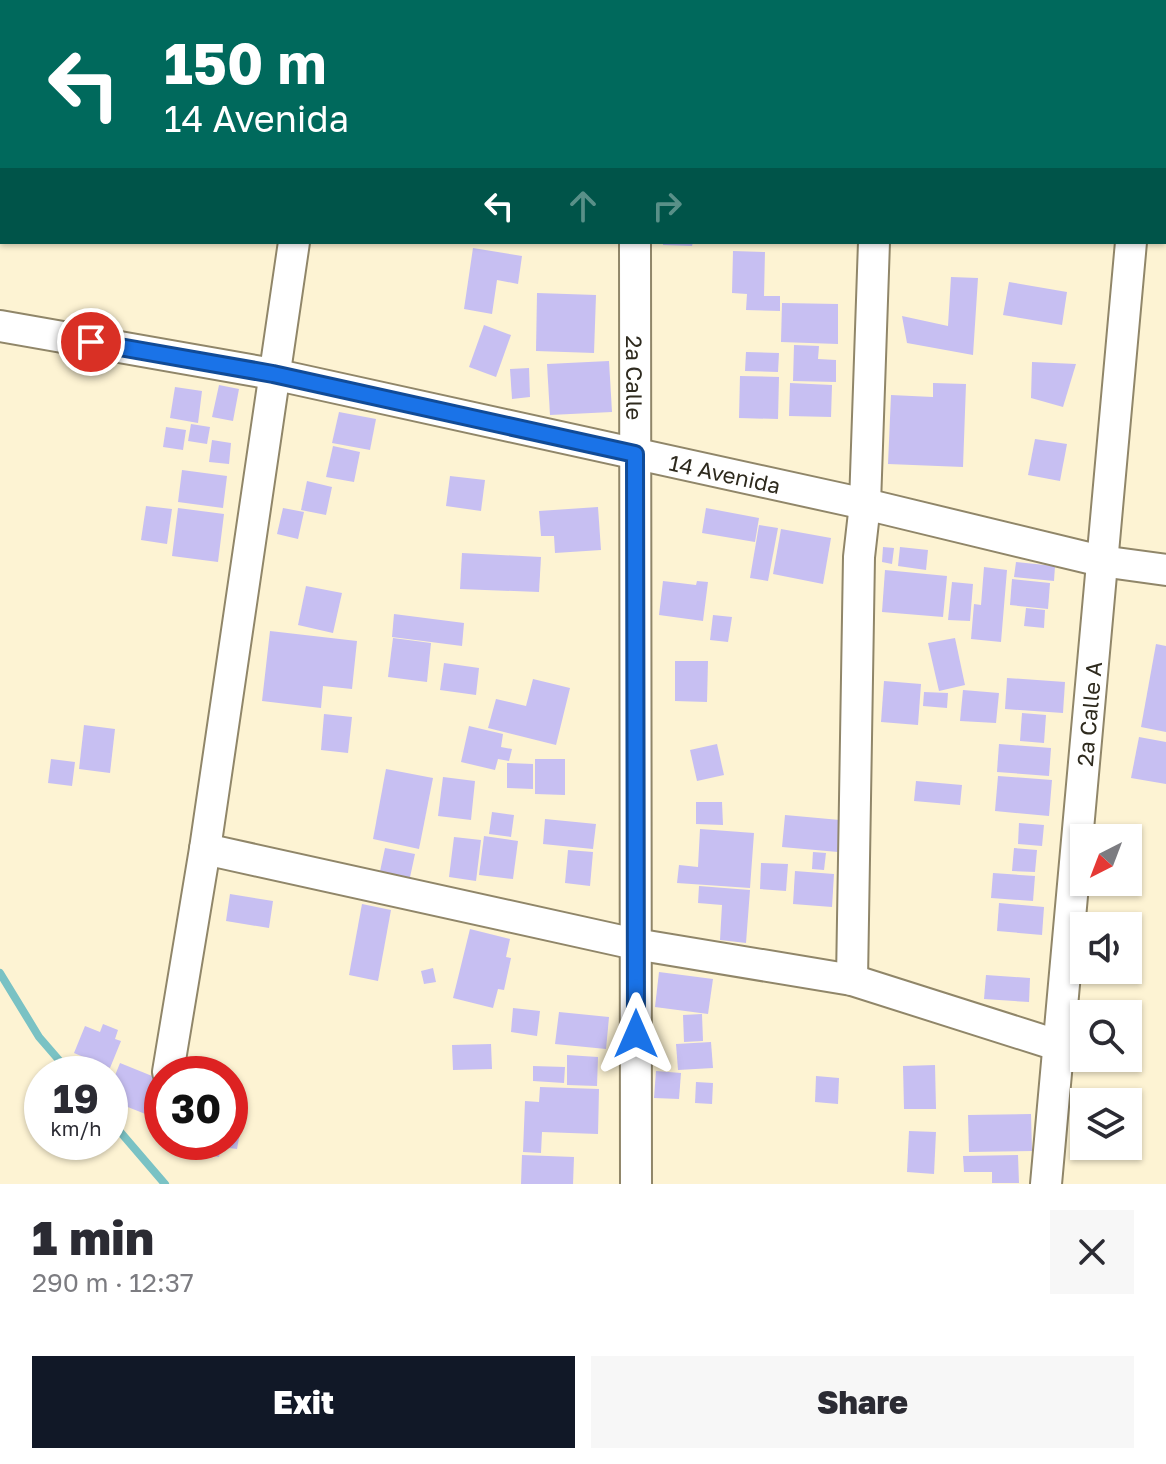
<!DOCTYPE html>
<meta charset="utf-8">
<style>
:root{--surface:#fff;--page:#f7f7f7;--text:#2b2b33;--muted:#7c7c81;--accent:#111827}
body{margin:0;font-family:"Golos Text",sans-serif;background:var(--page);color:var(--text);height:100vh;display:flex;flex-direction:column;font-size:30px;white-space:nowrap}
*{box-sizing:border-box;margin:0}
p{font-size:26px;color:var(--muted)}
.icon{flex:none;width:44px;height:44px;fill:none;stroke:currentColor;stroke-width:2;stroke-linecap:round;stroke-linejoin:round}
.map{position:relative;height:1184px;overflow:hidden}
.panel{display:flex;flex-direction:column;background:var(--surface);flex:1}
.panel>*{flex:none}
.banner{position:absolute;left:0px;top:0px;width:1166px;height:244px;box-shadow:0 2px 6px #0004;background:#00695c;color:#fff;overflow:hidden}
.needle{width:52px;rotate:222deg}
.fabs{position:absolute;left:1070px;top:824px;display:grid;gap:16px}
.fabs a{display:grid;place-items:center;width:72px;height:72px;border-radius:0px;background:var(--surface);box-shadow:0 2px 6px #0004;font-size:40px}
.speed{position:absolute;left:24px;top:1056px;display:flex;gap:16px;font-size:40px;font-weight:700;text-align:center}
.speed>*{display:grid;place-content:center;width:104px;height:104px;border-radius:50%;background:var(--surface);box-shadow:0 2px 6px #0004;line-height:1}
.speed small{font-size:20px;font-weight:400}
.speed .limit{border:12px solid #d22;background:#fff;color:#111}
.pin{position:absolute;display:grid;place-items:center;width:68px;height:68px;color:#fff;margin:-34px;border:4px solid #fff;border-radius:50%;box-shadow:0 2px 8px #0007}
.me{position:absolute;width:88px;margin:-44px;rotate:0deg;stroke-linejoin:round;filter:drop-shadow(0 0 6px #0008)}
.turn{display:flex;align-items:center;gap:28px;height:168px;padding:0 32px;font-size:36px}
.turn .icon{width:104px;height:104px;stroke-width:2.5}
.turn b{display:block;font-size:56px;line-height:68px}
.lanes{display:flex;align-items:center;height:76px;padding:0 32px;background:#0003;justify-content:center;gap:40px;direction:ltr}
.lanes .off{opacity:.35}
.round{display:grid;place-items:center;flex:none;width:84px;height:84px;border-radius:0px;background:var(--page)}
.summary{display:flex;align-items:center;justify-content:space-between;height:136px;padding:0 32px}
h1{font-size:48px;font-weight:800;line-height:60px}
.button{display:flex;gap:16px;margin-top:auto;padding:16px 32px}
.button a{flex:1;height:92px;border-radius:0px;background:var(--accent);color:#fff;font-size:32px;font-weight:800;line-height:92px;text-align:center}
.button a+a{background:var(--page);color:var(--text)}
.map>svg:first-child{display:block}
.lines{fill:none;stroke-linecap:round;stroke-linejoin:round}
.stream{stroke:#7ac2c4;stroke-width:8}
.building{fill:#c7bff2}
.minor-casing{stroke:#908669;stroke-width:34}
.minor{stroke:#fff;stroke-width:30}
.route-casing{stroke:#114b97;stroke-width:20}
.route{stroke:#1a73e8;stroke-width:14}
.labels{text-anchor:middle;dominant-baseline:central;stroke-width:8;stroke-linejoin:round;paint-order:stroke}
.street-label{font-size:22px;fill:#2e2a1e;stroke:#fdf3d3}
</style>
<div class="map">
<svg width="1166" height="1184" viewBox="0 0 1166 1184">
<rect width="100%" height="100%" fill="#fdf3d3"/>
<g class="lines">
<g class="stream">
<path d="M0 973 39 1037 71 1074"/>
<path d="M110 1120 165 1184"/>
</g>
</g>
<g class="building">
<path d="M663 242H693L692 246 663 245Z"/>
<path d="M473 248 522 256 518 284 497 280 492 314 464 309Z"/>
<path d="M733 251 765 252 764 296H780V311L746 310 747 294 732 293Z"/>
<path d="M951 277 978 278 973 355 907 343 902 316 948 326Z"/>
<path d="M1009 282 1067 292 1062 325 1003 315Z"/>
<path d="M537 293 596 295 594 353 536 351Z"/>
<path d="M782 303 838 304V344L781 342Z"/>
<path d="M484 325 511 335 496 377 469 367Z"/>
<path d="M794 345 819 346 818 359 836 360V382L793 381Z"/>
<path d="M746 352 779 353 778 372 745 371Z"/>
<path d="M609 361 612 412 550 415 547 364Z"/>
<path d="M1032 362 1076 364 1063 407 1031 398Z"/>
<path d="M529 368 530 397 512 399 510 369Z"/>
<path d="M740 376 779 377 778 419 739 418Z"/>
<path d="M790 383 832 385 831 417 789 416Z"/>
<path d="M933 383 966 384 963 467 888 464 891 395 933 397Z"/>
<path d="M219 385 239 389 233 421 212 417Z"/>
<path d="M175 387 202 391 198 423 170 418Z"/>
<path d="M339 412 376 419 370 450 332 443Z"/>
<path d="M191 424 210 427 207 444 188 441Z"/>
<path d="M166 427 186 430 183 450 163 447Z"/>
<path d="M1035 439 1067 444 1060 481 1028 475Z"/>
<path d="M212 440 231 443 229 464 209 462Z"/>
<path d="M333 446 360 452 354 482 326 477Z"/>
<path d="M182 470 227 476 223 508 178 502Z"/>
<path d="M450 476 485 480 481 511 446 506Z"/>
<path d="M307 481 332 487 326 515 301 510Z"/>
<path d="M146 506 172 509 167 544 141 540Z"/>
<path d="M598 507 601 550 555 553 554 536H541L539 511Z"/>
<path d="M178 508 224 514 218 562 172 556Z"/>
<path d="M283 508 304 512 298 539 277 534Z"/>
<path d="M706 508 759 518 755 542 702 533Z"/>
<path d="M759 525 778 528 768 581 750 578Z"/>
<path d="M781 529 831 538 823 584 773 574Z"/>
<path d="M883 547 894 548 892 564 882 562Z"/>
<path d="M900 547 928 550 926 570 898 566Z"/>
<path d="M462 553 541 557 539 592 460 589Z"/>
<path d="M1016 562 1055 566 1054 581 1014 577Z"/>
<path d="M984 567 1007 570 1001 642 971 639 974 604 981 605Z"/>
<path d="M885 570 947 576 943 617 882 612Z"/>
<path d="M1012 579 1050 583 1048 609 1010 605Z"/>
<path d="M663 581 696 585 697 581 708 582 703 621 659 615Z"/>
<path d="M952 582 973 584 970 621 948 620Z"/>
<path d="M306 586 342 593 333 633 298 625Z"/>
<path d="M1026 608 1045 610 1044 628 1024 626Z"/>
<path d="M394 614 464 623 462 646 392 637Z"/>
<path d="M713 615 732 617 728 642 710 640Z"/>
<path d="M270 631 357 641 352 689 323 686 321 708 262 701Z"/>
<path d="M393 638 431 643 427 682 388 677Z"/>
<path d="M955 638 965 685 939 691 928 643Z"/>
<path d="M1156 644 1166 646V732L1141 727Z"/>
<path d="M675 661H708L707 702 675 701Z"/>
<path d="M444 663 479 668 476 695 440 690Z"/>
<path d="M1007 678 1065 682 1063 713 1005 709Z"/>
<path d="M533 679 570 688 556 745 488 728 496 699 526 706Z"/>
<path d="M884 681 921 684 918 725 881 722Z"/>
<path d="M963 690 999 693 996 723 960 721Z"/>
<path d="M924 692 948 693 947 708 923 706Z"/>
<path d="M1022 713 1046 715 1044 743 1020 741Z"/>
<path d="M324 714 352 717 348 753 321 750Z"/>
<path d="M84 725 115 729 110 773 79 769Z"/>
<path d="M469 726 503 734 501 747 512 749 509 761 498 759 495 770 461 762Z"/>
<path d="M1139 737 1166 742V784L1131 778Z"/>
<path d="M717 744 724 775 697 781 690 750Z"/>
<path d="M999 744 1051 748 1049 776 997 772Z"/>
<path d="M51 759 75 762 72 786 48 783Z"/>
<path d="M535 759H565V795L535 794Z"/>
<path d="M507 763 533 764V789L507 788Z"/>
<path d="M386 769 433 778 419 849 373 839Z"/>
<path d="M998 776 1052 780 1049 816 995 811Z"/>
<path d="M443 777 475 781 471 820 438 816Z"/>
<path d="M916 781 962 785 960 805 914 801Z"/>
<path d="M696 802H722L723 825 696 824Z"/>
<path d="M492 812 514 815 511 837 489 834Z"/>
<path d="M785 815 840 820 838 852 782 847Z"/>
<path d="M545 819 596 824 593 849 543 844Z"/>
<path d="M1019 823 1044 825 1042 846 1018 844Z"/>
<path d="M700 829 754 833 750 888 677 883 679 865 698 867Z"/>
<path d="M484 836 518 841 513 879 479 875Z"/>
<path d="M454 837 481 840 476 881 449 877Z"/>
<path d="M385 848 415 854 409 882 379 876Z"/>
<path d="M1014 848 1037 850 1035 872 1012 871Z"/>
<path d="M568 850 593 852 590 886 565 883Z"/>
<path d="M813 852 826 853 824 870 812 869Z"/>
<path d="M761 863 788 864 786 891 760 889Z"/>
<path d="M795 871 834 874 832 907 793 904Z"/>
<path d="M993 873 1035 876 1033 901 991 898Z"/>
<path d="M699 886 750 890 746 943 720 940 722 905 698 903Z"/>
<path d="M230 894 273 901 269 928 226 921Z"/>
<path d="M999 903 1044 907 1042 935 997 931Z"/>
<path d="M362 904 391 910 378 981 349 975Z"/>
<path d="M470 929 510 939 506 957 511 958 504 990 498 989 493 1008 453 998Z"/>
<path d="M433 968 436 982 424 984 421 971Z"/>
<path d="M659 972 713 979 708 1014 655 1007Z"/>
<path d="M986 975 1030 978 1029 1002 984 999Z"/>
<path d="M513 1008 540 1011 537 1036 511 1032Z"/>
<path d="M559 1012 609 1017 606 1049 555 1044Z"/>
<path d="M702 1014 703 1041 684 1042 683 1015Z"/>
<path d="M103 1024 118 1030 115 1039 121 1041 110 1068 74 1053 85 1026 100 1032Z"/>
<path d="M711 1042 713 1068 678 1070 676 1044Z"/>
<path d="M491 1044 492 1069 453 1070 452 1045Z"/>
<path d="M567 1055 598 1057 597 1086 567 1085Z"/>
<path d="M120 1063 162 1080V1093L153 1117 110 1100V1088Z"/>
<path d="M935 1065 936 1109H904L903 1066Z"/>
<path d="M533 1066 565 1067 564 1083 533 1081Z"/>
<path d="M656 1071 681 1073 679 1099 654 1098Z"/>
<path d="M816 1076 839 1078 838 1104 815 1102Z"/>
<path d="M696 1082 713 1083 712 1104 695 1103Z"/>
<path d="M540 1087 599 1089 598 1134 542 1132 541 1153 523 1152 525 1101 539 1102Z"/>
<path d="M1031 1114 1032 1151 969 1152 968 1115Z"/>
<path d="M230 1120 242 1122 237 1149 221 1147 219 1157 188 1152 189 1142H230Z"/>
<path d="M909 1131 936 1132 934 1174 907 1172Z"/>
<path d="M522 1155 574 1157 573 1184H521Z"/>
<path d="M1018 1155 1019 1183H992V1172H964L963 1156Z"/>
</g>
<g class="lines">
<defs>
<g id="minor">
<path d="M985 0 997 2"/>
<path d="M331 2V0"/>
<path d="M636 2V0"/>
<path d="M882 2V0"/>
<path d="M1155 2V0"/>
<path d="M1164 29H1166"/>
<path id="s1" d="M635 242 636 1184"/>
<path id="s2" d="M0 326 273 374 865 504 1101 561 1166 570"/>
<path d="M205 849 635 944 852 980 1060 1046"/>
<path d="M852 980 859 557 865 504 874 242"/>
<path d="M168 1072 205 849 294 242"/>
<path id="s3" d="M1046 1184 1131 242"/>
</g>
</defs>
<use href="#minor" class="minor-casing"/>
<use href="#minor" class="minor"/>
</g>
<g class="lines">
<defs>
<path id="route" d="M91 342 273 374 635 454 636 1034"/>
</defs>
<use href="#route" class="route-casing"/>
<use href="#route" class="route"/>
</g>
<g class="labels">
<g class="street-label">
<text stroke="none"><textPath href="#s1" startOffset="136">2a Calle</textPath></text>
<text stroke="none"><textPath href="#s2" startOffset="740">14 Avenida</textPath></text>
<text stroke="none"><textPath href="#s3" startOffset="472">2a Calle A</textPath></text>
</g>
</g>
</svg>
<div class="fabs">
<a><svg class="needle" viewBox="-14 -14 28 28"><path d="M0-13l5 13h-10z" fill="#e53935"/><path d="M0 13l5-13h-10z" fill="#7c7c81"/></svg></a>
<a><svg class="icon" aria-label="sound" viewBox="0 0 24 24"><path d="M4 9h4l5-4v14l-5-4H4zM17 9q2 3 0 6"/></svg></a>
<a><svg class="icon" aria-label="search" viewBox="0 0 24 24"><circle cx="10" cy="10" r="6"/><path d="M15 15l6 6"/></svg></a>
<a><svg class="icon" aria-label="layers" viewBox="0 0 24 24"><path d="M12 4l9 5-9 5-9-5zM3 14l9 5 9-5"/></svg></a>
</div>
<div class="speed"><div>19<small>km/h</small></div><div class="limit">30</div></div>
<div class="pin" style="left:91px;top:342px;background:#d93025"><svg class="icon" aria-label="arrive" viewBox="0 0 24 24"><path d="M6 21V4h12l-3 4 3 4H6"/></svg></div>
<svg class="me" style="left:636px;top:1034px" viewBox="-20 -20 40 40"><path d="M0-17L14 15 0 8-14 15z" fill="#1a73e8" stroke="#fff" stroke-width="4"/></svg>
<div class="banner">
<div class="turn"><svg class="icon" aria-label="left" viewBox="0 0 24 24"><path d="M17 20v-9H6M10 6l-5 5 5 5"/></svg><div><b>150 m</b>14 Avenida</div></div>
<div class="lanes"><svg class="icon" aria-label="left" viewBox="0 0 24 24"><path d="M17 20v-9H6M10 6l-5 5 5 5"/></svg><svg class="icon off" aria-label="ahead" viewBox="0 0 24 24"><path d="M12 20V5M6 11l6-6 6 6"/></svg><svg class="icon off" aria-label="right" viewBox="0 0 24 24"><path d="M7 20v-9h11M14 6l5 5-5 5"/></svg></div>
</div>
</div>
<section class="panel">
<div class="summary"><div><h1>1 min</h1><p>290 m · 12:37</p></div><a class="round"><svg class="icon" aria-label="close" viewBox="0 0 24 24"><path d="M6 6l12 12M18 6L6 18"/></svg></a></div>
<div class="button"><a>Exit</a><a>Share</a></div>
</section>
